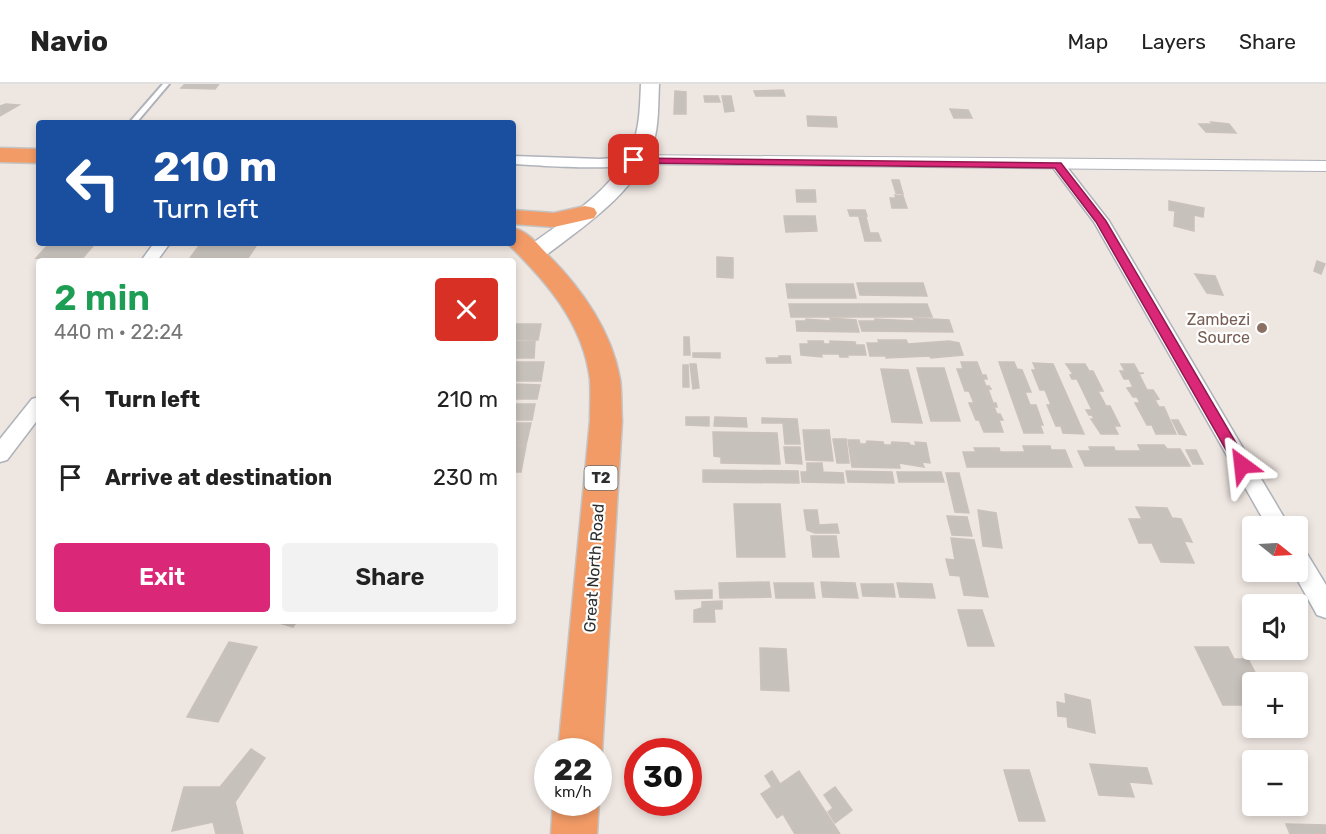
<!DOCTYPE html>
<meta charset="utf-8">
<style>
:root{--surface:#fff;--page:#f2f2f2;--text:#222;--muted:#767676;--line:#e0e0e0;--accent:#db2777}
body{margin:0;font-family:Rubik,sans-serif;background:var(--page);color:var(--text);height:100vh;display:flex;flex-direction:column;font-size:22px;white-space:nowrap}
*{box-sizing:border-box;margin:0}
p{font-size:20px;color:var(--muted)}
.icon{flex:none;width:33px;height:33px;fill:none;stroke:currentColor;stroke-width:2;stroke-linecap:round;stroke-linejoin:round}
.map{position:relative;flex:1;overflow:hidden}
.side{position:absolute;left:36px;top:174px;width:480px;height:366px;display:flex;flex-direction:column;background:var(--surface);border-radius:6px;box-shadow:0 3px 9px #0003}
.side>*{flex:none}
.guide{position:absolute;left:36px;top:36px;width:480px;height:126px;border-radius:6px;box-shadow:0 3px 9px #0003;background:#1a4fa0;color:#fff;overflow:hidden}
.needle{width:39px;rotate:108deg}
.buttons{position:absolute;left:1242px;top:432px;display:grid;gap:12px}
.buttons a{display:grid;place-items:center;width:66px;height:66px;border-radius:6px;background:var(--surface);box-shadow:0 3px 9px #0003;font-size:30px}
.speed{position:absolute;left:534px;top:654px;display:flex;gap:12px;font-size:30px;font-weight:700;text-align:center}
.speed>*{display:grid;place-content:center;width:78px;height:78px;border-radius:50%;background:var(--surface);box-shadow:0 3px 9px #0003;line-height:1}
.speed small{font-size:15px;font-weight:400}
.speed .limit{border:9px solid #d22;background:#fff;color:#111}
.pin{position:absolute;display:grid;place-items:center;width:51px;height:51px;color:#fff;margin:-26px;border-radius:12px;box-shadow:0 3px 9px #0006}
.me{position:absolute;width:66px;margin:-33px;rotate:330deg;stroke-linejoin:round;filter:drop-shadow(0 0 4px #0008)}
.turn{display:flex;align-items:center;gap:21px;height:126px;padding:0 18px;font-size:27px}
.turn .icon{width:78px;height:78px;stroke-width:2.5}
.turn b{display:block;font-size:42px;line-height:51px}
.round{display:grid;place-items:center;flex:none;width:63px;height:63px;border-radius:6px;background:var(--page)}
.headline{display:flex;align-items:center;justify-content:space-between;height:102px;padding:0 18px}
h1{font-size:36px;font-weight:600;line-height:45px;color:#1e9e55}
.button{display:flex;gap:12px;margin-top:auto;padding:12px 18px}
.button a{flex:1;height:69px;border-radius:6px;background:var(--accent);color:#fff;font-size:24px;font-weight:600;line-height:69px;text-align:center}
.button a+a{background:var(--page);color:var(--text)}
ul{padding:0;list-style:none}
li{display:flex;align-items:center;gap:18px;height:78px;padding:0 18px}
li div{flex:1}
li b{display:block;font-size:22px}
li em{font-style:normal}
header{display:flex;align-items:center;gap:36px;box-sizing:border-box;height:84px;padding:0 30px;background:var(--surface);border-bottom:2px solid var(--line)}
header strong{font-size:28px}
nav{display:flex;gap:33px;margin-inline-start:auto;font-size:21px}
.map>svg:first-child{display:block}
.building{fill:#c7c1bc;stroke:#cac1ba;stroke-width:1.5}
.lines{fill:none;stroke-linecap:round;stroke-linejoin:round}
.service-casing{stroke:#aeb2b9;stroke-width:4}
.minor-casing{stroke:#aeb2b9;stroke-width:3}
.tertiary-casing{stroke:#aeb2b9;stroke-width:2}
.secondary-casing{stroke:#aeb2b9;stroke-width:3}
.trunk-casing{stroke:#c4c4c4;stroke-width:3}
.service{fill:#fff;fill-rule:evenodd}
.minor{fill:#fff;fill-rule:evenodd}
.tertiary{fill:#fff;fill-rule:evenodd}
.secondary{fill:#fff;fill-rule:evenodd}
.trunk{fill:#f29b66;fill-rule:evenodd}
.route{fill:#db2777;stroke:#8e194d;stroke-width:1.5}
.education-dot{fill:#8d6e63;stroke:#fff;stroke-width:2}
.labels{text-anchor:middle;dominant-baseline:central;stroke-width:4.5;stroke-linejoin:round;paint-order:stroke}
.shield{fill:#fff;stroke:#6d6d6d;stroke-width:1.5}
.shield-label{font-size:15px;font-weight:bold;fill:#2e2e2e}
.education-label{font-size:16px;fill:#785e54;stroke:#fff;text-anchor:end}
.street-label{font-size:16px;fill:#2e2e2e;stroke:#fff}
</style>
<header>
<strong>Navio</strong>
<nav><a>Map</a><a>Layers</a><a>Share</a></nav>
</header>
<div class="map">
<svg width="1326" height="750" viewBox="0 0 1326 750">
<rect width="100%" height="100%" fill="#eee6e1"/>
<g class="building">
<path d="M185 0H219L215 5 181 4Z"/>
<path d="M783 6 785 12H756L754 7Z"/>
<path d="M675 7 686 8V30H674Z"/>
<path d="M704 12H718L720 18H705Z"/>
<path d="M722 12H731L734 27 725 28Z"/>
<path d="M6 20 19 21 0 32V22Z"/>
<path d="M950 25 968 26 972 34H954Z"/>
<path d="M807 32 836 33 837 43 808 42Z"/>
<path d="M1211 38 1229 40 1236 49 1206 48 1199 40H1213Z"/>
<path d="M892 96H899L903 110 896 109Z"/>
<path d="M796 106H815L816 118H797Z"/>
<path d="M895 111 903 112 907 124H892L890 114H896Z"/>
<path d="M1169 117 1204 124 1203 133 1194 131V147L1174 142 1175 127 1169 126Z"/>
<path d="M848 126H865L867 132H850Z"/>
<path d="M784 132H815L817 147 786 148Z"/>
<path d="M859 133H866L870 149H878L881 157H865Z"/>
<path d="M201 159H258L246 177H206L208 175 190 174Z"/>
<path d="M48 161 93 162 80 177 36 174Z"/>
<path d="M717 173 733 174V194L717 193Z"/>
<path d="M1317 177 1325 180 1321 190 1314 187Z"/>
<path d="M1195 190 1215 192 1223 211 1207 209Z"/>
<path d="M857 199H923L927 212 860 211Z"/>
<path d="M786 200H853L856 214H788Z"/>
<path d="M789 220H858L861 233H791Z"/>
<path d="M859 220H927L932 233H862Z"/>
<path d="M830 234 856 236 859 248 797 247 796 237H806V235L831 237Z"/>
<path d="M913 234 949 236 953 248 862 247 859 237H875V235L915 237Z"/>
<path d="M513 240H541L538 256H513Z"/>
<path d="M684 253H689L690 271H684Z"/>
<path d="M878 256H906L908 260 949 257 959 259 963 271 931 274 930 272 886 274V272H870L867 259H879Z"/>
<path d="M535 257 534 274H513V258Z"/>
<path d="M808 257H823L824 260H830V257L855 258 856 261H864L866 271H847L848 273H840L839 270H821L822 273 801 271 800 260H809Z"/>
<path d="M693 269H720V274L693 273Z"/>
<path d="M779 272H790L791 279H767L766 274H779Z"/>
<path d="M513 278H544L541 297H513Z"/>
<path d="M961 278H977L982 291H986L987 295H983L986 302H989L991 305H988L993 319H996L997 323H994L997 330H1000L1003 336H999L1003 348H984L979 336H976L969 319H974L969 307H965L957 285H963Z"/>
<path d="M999 278H1014L1017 285 1022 286 1031 308H1025L1030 321H1036L1043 341H1040L1043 349H1024Z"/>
<path d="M1033 279 1053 280 1084 350 1063 349 1061 342H1056L1047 321H1051L1045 306H1040L1032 286H1036Z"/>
<path d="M690 280H696L699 304 693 305Z"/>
<path d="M1066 280H1085L1089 287H1093L1103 307H1098L1106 322H1110L1120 342H1114L1118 350H1101L1091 335H1094L1092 331H1089L1086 326H1092L1077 295H1072L1070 291 1073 290Z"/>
<path d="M1121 280H1134L1139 289H1144L1139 290 1147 306H1153L1159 315 1155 316 1159 323H1164L1176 350H1156L1152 341H1147L1135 319H1140L1137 313H1133L1127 304 1133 303 1129 295H1124L1120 287H1125Z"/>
<path d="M683 281H688L689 303H683Z"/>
<path d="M917 284H944L960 337H931Z"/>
<path d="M881 285 908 286 922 339 892 338Z"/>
<path d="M513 300 540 301 537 315H513Z"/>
<path d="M513 320H535L532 336H513Z"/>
<path d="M686 333H709V342L686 341Z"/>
<path d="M715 333 746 334 747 343 714 342Z"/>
<path d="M762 334 797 335 800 360H785L783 339H762Z"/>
<path d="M1172 336H1178L1186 351 1179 350Z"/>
<path d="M513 339H531L526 361H513Z"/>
<path d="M803 346H829L833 377 806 376Z"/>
<path d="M713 348 777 349 780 380 721 379V373L714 372Z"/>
<path d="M833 355H846L849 379H837Z"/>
<path d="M848 356H859L860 360H866L867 357 883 358 884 361H891L892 358 909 359 910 361 916 362 915 358 926 359 930 379 922 378 924 383 899 379 900 384 852 383Z"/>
<path d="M1138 361H1164L1167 365H1180L1190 382H1085L1078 367H1091L1089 363H1114L1115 367H1141Z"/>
<path d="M513 362H526L521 388H513Z"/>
<path d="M1023 362H1050L1051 366H1065L1072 383H967L963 368H976L974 364H999L1000 368H1025Z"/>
<path d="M784 363H800L802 380 786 379Z"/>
<path d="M1186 366H1196L1203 380H1193Z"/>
<path d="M807 379H822L823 388 843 389 844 399 802 398 801 388H807Z"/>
<path d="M703 386 798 387 799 399 703 398Z"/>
<path d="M846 387 892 388 894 399 848 398Z"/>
<path d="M897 388H941L944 398H899Z"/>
<path d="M946 389H959L969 429 955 428Z"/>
<path d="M734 420H780L785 473H737Z"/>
<path d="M1136 423 1167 424 1172 434 1181 435 1192 458 1184 457 1194 479 1161 478 1152 459H1139L1129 435H1142Z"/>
<path d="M804 426H817L819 441 837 440 839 449H815L807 446Z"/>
<path d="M978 426 996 429 1002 464 983 462Z"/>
<path d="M947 432 967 433 972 452 952 451Z"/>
<path d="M811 452H836L839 473H813Z"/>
<path d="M951 454 974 456 988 513 964 511 960 492 950 491 946 475 955 476Z"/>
<path d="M769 498 771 513 720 514 719 499Z"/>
<path d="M821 498 855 499 858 514 823 513Z"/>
<path d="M774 499H813L815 514H776Z"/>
<path d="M897 499 932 500 935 514 900 513Z"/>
<path d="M861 500H893L895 513 863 512Z"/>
<path d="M712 506V514L676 515 675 507Z"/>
<path d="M722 517V525H714L715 538H694V526L702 524V518Z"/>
<path d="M958 526H982L994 562H968Z"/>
<path d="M273 537H297L293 543Z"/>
<path d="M229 558 257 563 218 638 187 633Z"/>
<path d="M1195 563H1228L1234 575H1248L1260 598H1252V604H1246L1252 621H1223Z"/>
<path d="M760 564 786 565 789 607 761 606Z"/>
<path d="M1065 610 1090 616 1095 649 1068 643 1067 633 1058 632 1057 618 1066 620Z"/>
<path d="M251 665 265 674 235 718 243 750H216L213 738 172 747 184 703H220Z"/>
<path d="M1090 680 1147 684 1152 700 1129 698 1134 713 1099 711Z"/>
<path d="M1004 686H1029L1045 737H1019Z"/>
<path d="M772 687 780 700 799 687 840 750H795L783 730 777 734 761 710 772 703 765 692Z"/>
<path d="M835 703 852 726 835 739 828 728 833 724 824 711Z"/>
<path d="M1286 740 1326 741V750H1290Z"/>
</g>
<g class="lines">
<defs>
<path id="service" d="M163 0H169L136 39H129Z"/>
<g id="minor">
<path d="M513 72 600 75 634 72 641 76C629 89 535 81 513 80Z"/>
<path d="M1058 77 1063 78 1109 137 1289 442H1267L1094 138 1051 81Z"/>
<path d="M154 159H170L157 177H141Z"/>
<path d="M39 313V334L7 376 0 378V355L32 315Z"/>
<path d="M1298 465 1306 468 1326 501V534L1317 531 1293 488H1298Z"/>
</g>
<path id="tertiary" d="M634 71 1326 77V87L628 80 625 76 628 72Z"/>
<path id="secondary" d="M641 0H659C658 20 659 41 653 60 635 110 581 144 541 175L533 177 525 175 521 170 525 165C562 137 616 106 633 60 640 41 640 20 641 0Z"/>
<g id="trunk">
<path d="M0 64 39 65V79L0 78Z"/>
<path d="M585 122 594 124 597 129 594 134 554 143 513 140V126L554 129Z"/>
<path d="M513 144C528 147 538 161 549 172 582 205 612 248 620 295 622 309 621 323 622 337L602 668 598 676V668H558L590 337C590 323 591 309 590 295 583 239 546 197 507 159H513Z"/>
<path d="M598 717 599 718 597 750H551L553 718Z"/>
</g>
</defs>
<use href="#service" class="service-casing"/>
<use href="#minor" class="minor-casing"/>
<use href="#tertiary" class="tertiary-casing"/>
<use href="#secondary" class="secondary-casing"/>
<use href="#trunk" class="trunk-casing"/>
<use href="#service" class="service"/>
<use href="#minor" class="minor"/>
<use href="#tertiary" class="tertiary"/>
<use href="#secondary" class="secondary"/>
<use href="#trunk" class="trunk"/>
</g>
<path class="route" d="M631 74 1061 79 1106 137 1249 381 1242 386 1237 385 1096 138 1055 84 634 79 629 76Z"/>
<circle class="education-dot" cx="1262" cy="244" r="6"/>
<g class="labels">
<rect class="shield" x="584.5" y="382" width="33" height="24" rx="4.5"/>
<g class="shield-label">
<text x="601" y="394">T2</text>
</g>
<g class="education-label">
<text x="1250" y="235">Zambezi<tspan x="1250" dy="18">Source</tspan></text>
</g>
<g class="street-label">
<text transform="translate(594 484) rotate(-86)">Great North Road</text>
</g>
</g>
</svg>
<div class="buttons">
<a><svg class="needle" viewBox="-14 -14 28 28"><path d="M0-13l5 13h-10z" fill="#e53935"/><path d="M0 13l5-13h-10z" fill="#767676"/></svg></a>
<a><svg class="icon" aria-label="sound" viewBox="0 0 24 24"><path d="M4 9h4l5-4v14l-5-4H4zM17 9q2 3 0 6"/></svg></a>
<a>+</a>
<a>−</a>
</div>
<div class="speed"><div>22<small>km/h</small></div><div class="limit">30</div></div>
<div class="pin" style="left:634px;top:76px;background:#d93025"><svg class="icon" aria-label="arrive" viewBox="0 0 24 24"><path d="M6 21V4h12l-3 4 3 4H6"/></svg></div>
<svg class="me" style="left:1242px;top:381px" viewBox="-20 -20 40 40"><path d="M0-17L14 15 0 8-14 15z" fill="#db2777" stroke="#fff" stroke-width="4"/></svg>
<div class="guide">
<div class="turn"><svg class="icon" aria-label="left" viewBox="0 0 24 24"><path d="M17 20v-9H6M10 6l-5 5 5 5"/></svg><div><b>210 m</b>Turn left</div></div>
</div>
<section class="side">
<div class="headline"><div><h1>2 min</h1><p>440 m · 22:24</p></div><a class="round" style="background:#d93025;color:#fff"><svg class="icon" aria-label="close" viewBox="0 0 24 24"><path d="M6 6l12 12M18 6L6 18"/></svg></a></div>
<ul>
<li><svg class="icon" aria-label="left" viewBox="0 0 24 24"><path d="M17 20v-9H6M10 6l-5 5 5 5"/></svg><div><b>Turn left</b></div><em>210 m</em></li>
<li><svg class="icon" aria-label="arrive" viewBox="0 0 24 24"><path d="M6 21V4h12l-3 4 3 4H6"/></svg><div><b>Arrive at destination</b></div><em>230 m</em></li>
</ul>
<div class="button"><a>Exit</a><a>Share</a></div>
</section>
</div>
